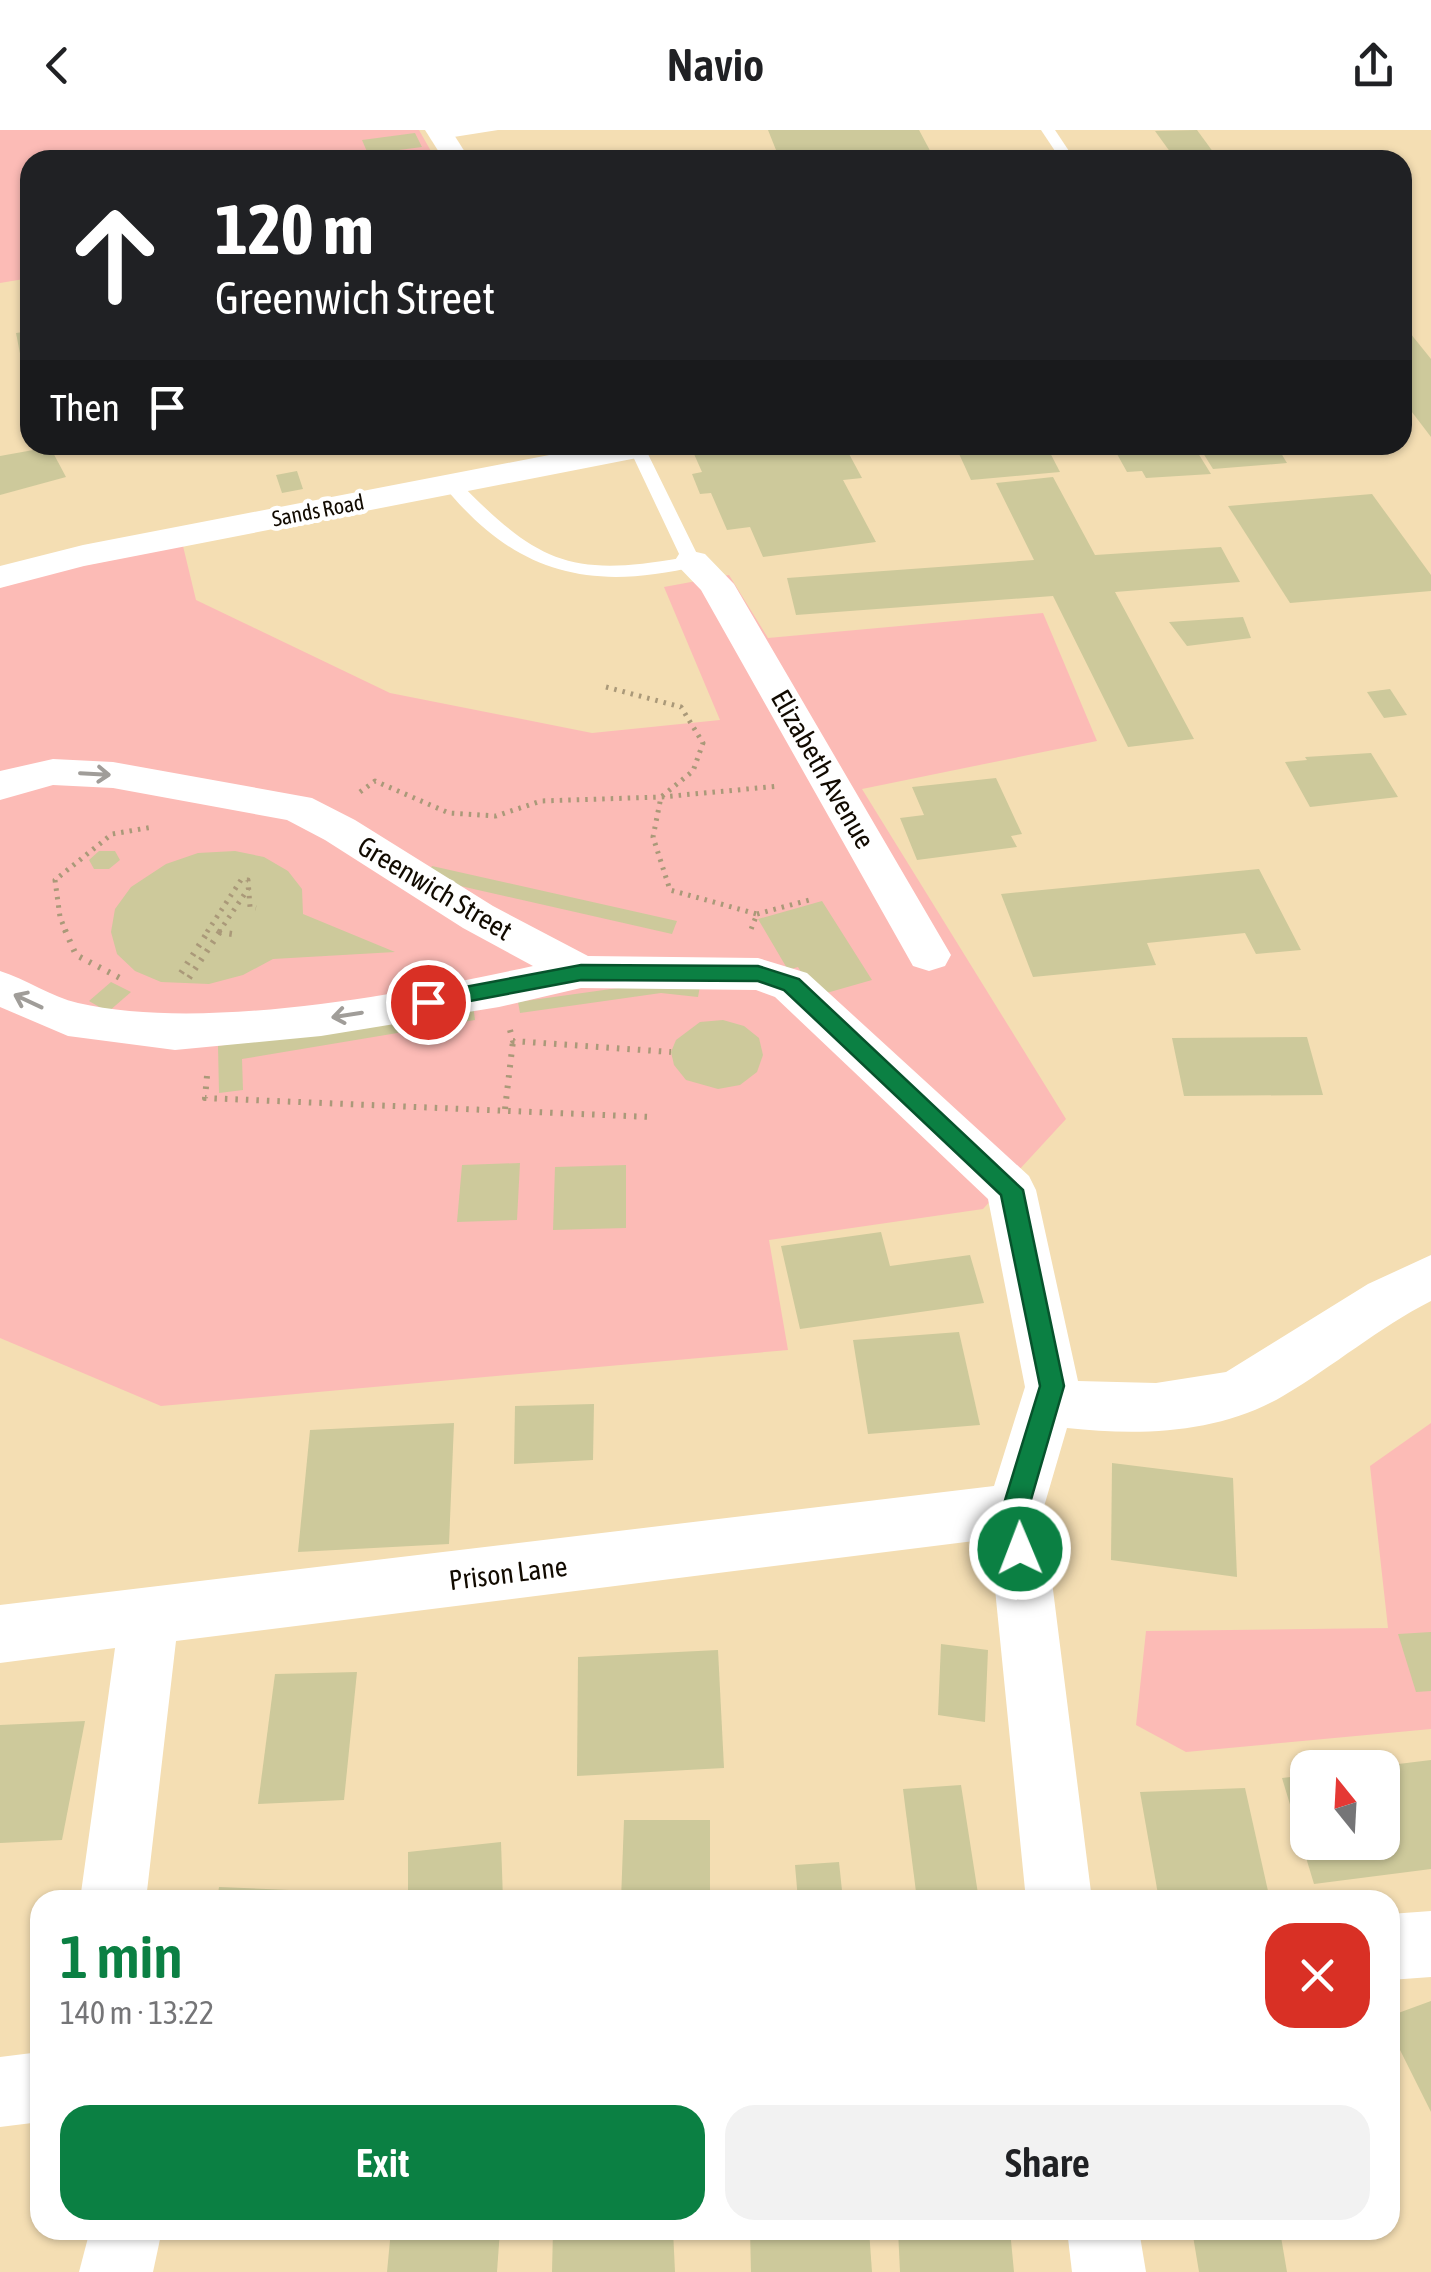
<!DOCTYPE html>
<meta charset="utf-8">
<style>
:root{--surface:#fff;--page:#f2f2f2;--text:#202124;--muted:#757577;--accent:#0b8043}
body{margin:0;font-family:"Asap Condensed",sans-serif;background:var(--page);color:var(--text);height:100vh;display:flex;flex-direction:column;font-size:38px;white-space:nowrap}
*{box-sizing:border-box;margin:0}
p{font-size:32px;color:var(--muted)}
.icon{flex:none;width:55px;height:55px;fill:none;stroke:currentColor;stroke-width:2;stroke-linecap:round;stroke-linejoin:round}
.map{position:relative;flex:1;overflow:hidden}
.details{position:absolute;left:30px;top:1760px;width:1370px;height:350px;display:flex;flex-direction:column;background:var(--surface);border-radius:30px;box-shadow:0 2px 8px #0004}
.details>*{flex:none}
.hud{position:absolute;left:20px;top:20px;width:1392px;height:305px;border-radius:30px;box-shadow:0 2px 8px #0004;background:#202124;color:#fff;overflow:hidden}
.needle{width:65px;rotate:342deg}
.buttons{position:absolute;left:1290px;top:1620px;display:grid;gap:20px}
.buttons a{display:grid;place-items:center;width:110px;height:110px;border-radius:20px;background:var(--surface);box-shadow:0 2px 8px #0004;font-size:50px}
.pin{position:absolute;display:grid;place-items:center;width:85px;height:85px;color:#fff;margin:-42px;border:5px solid #fff;border-radius:50%;box-shadow:0 2px 10px #0007}
.me{position:absolute;width:110px;margin:-55px;rotate:359deg;stroke-linejoin:round;filter:drop-shadow(0 0 8px #0008)}
.turn{display:flex;align-items:center;gap:35px;height:210px;padding:0 30px;font-size:45px}
.turn .icon{width:130px;height:130px;stroke-width:2.5}
.turn b{display:block;font-size:70px;line-height:85px}
.then{display:flex;align-items:center;height:95px;padding:0 30px;background:#0003;gap:20px;font-size:38px}
.round{display:grid;place-items:center;flex:none;width:105px;height:105px;border-radius:30px;background:var(--page)}
.summary{display:flex;align-items:center;justify-content:space-between;height:170px;padding:0 30px}
h1{font-size:60px;font-weight:600;line-height:75px;color:var(--accent)}
.action{display:flex;gap:20px;margin-top:auto;padding:20px 30px}
.action a{flex:1;height:115px;border-radius:30px;background:var(--accent);color:#fff;font-size:40px;font-weight:600;line-height:115px;text-align:center}
.action a+a{background:var(--page);color:var(--text)}
header{display:flex;justify-content:space-between;align-items:center;height:130px;padding:0 30px;background:var(--surface);font-size:45px;font-weight:600}
.map>svg:first-child{display:block}
.green{fill:#fcbbb6}
.building{fill:#cdc99b}
.lines{fill:none;stroke-linecap:round;stroke-linejoin:round}
.path-far1{stroke:#aa9979;stroke-width:5;stroke-dasharray:2.5 6;stroke-linecap:butt}
.path{stroke:#aa9979;stroke-width:6;stroke-dasharray:2.5 8;stroke-linecap:butt}
.lane{fill:#fff;fill-rule:evenodd}
.street{fill:#fff;fill-rule:evenodd}
.oneway{stroke:#a09d99}
.route{fill:#0b8043;stroke:#07532c;stroke-width:2.5}
.labels{text-anchor:middle;dominant-baseline:central;stroke-width:9;stroke-linejoin:round;paint-order:stroke}
.far-street-label{font-size:22px;fill:#110a00;stroke:#fff}
.street-label{font-size:28px;fill:#110a00;stroke:#fff}
</style>
<header><svg class="icon" aria-label="back" viewBox="0 0 24 24"><path d="M15 5l-7 7 7 7"/></svg>Navio<svg class="icon" aria-label="share" viewBox="0 0 24 24"><path d="M12 15V3M7 8l5-5 5 5M5 13v7h14v-7"/></svg></header>
<div class="map">
<svg width="1431" height="2142" viewBox="0 0 1431 2142">
<rect width="100%" height="100%" fill="#f4deb3"/>
<g class="green">
<path d="M0 0H419L436 30H30V148L0 153Z"/>
<path d="M183 416 196 470 390 563 592 603 720 590 664 457 729 445 768 508 1043 483 1097 611 862 659 1066 989 983 1079 769 1110 788 1220 161 1276 0 1208V458L57 441Z"/>
<path d="M1431 1293V1599L1186 1622 1136 1595 1146 1501 1388 1498 1370 1336Z"/>
</g>
<g class="building">
<path d="M768 0H919L935 30H780Z"/>
<path d="M1197 0 1219 30H1176L1155 1Z"/>
<path d="M415 3 422 17 368 24 362 10Z"/>
<path d="M424 21 431 30H380V28Z"/>
<path d="M1402 193 1431 229V307L1402 269Z"/>
<path d="M30 201V249H25L16 203Z"/>
<path d="M690 315H825L830 324 848 322 862 348 843 350 876 412 763 427 750 397 727 400 711 363 700 364 692 344 702 342Z"/>
<path d="M955 315H1046L1060 342 971 350Z"/>
<path d="M1112 315H1193L1211 344 1146 348 1142 341 1127 342Z"/>
<path d="M1198 315H1276L1287 333 1213 339Z"/>
<path d="M50 317 66 347 0 365V326Z"/>
<path d="M297 341 303 359 282 363 276 345Z"/>
<path d="M1053 347 1095 425 1221 417 1240 452 1115 462 1194 609 1128 617 1053 466 796 485 787 448 1034 430 996 353Z"/>
<path d="M1372 364 1431 445V461L1290 473 1228 376Z"/>
<path d="M1243 487 1251 508 1187 516 1169 492Z"/>
<path d="M1390 559 1407 585 1384 588 1367 562Z"/>
<path d="M1371 623 1398 667 1310 677 1285 632 1307 630 1305 627Z"/>
<path d="M996 648 1022 704 1011 706 1017 717 917 730 900 688 924 685 912 657Z"/>
<path d="M99 721H115L120 730 109 739H94L89 730Z"/>
<path d="M235 721 264 727 288 741 302 759 303 784 395 822 273 829 243 845 209 854 161 852 135 841 117 824 111 802 115 779 131 757 166 734 198 723Z"/>
<path d="M432 736 677 791 672 804 425 748Z"/>
<path d="M1259 739 1301 820 1256 824 1245 803 1147 813 1156 835 1033 847 1001 764Z"/>
<path d="M822 771 872 850 816 866 798 837 788 840 758 789Z"/>
<path d="M111 852 131 862 108 882 89 871Z"/>
<path d="M661 852 700 856 698 867 661 863 520 883 518 872Z"/>
<path d="M473 874 475 890 242 929 243 960 219 963 218 916Z"/>
<path d="M723 890 744 896 759 908 763 925 757 942 740 955 718 959 686 950 674 935 671 922 676 910 700 892Z"/>
<path d="M1307 907 1323 965 1184 966 1172 908Z"/>
<path d="M520 1033 517 1090 457 1092 462 1035Z"/>
<path d="M626 1035V1098L553 1100 555 1037Z"/>
<path d="M881 1102 890 1136 970 1125 984 1173 800 1199 781 1116Z"/>
<path d="M959 1202 980 1295 868 1304 853 1210Z"/>
<path d="M594 1274 593 1330 514 1334 515 1276Z"/>
<path d="M454 1293 449 1414 298 1422 310 1300Z"/>
<path d="M1112 1333 1233 1348 1237 1447 1111 1430Z"/>
<path d="M1431 1502V1561L1416 1562 1398 1504Z"/>
<path d="M941 1514 988 1520 985 1592 938 1585Z"/>
<path d="M718 1520 724 1638 577 1646 578 1527Z"/>
<path d="M357 1542 344 1670 258 1674 275 1544Z"/>
<path d="M85 1591 62 1710 0 1713V1595Z"/>
<path d="M1431 1630V1739L1314 1754 1282 1648 1308 1645V1712H1382V1636Z"/>
<path d="M961 1655 979 1770H917L903 1659Z"/>
<path d="M1245 1658 1270 1770H1159L1140 1662Z"/>
<path d="M624 1690H710V1770H621Z"/>
<path d="M501 1712 503 1770H408V1722Z"/>
<path d="M839 1732 843 1770H798L795 1735Z"/>
<path d="M219 1757 313 1761 312 1770H217Z"/>
<path d="M1431 1871V1982L1390 1900V1886Z"/>
<path d="M391 2100H500L497 2142H387Z"/>
<path d="M553 2100H673L675 2142H552Z"/>
<path d="M750 2100H869L872 2142H751Z"/>
<path d="M898 2100H1010L1014 2142H900Z"/>
<path d="M1192 2100 1280 2101 1287 2142H1199Z"/>
</g>
<g class="lines">
<g class="path-far1">
<path d="M606 557 681 577 703 613 693 641 661 667 653 707 670 760 757 784 750 802"/>
<path d="M360 662 375 651 449 683 496 686 541 671 661 667 780 656"/>
<path d="M757 784 813 769"/>
<path d="M66 802 60 787 55 750 112 704 153 697"/>
<path d="M207 802 241 750H248L250 777 256 778"/>
<path d="M219 802 248 759"/>
</g>
<g class="path">
<path d="M65 800 76 825 120 848"/>
<path d="M219 802 239 805"/>
<path d="M181 843 209 800"/>
<path d="M189 848 221 800"/>
<path d="M510 900 513 911 671 922"/>
<path d="M207 946 205 968 651 987"/>
<path d="M505 979 513 911"/>
</g>
<g class="lane">
<path d="M451 0H498L441 9 434 5Z"/>
<path d="M1041 0H1055L1075 30H1061Z"/>
<path d="M631 315 645 318 701 432 698 436C588 462 515 444 442 354L457 350C536 431 568 448 681 428L629 318Z"/>
</g>
<g class="street">
<path d="M425 0H451L470 30H444Z"/>
<path d="M601 315 654 318 649 325 637 328 84 436 0 458V436L83 415Z"/>
<path d="M692 421 705 424 734 454 951 825 945 836 929 841 913 836 701 460 674 432 679 424Z"/>
<path d="M53 629 113 632 312 668 355 690 493 776 588 826 758 828 807 843 1029 1046 1036 1060 1078 1251 1156 1253 1226 1242 1368 1154 1431 1125V1171C1378 1198 1334 1236 1283 1266 1218 1304 1140 1306 1067 1298L1043 1380 1092 1770H1026L990 1409 176 1511 146 1770H80L115 1518 0 1533V1475L994 1356 1025 1257 988 1069 775 867 756 860 581 858 499 877 321 906 175 920 68 906 0 877V841C26 849 51 867 78 873 205 902 404 864 533 836L463 798 325 710 287 690 113 658 53 655 0 670V641Z"/>
<path d="M1431 1781V1847L1390 1850V1784Z"/>
<path d="M40 1922V1992L0 1997V1927Z"/>
<path d="M90 2100H162L153 2142H79Z"/>
<path d="M1067 2100H1139L1146 2142H1072Z"/>
</g>
</g>
<defs><path id="oneway-shaft" d="M-6 0H5M1.5-3L5.5 0L1.5 3" fill="none" stroke-width="1.6" stroke-linecap="round" stroke-linejoin="round" transform="scale(2.5)"/></defs>
<g class="oneway">
<use href="#oneway-shaft" transform="translate(95 644) rotate(3)"/>
<use href="#oneway-shaft" transform="translate(28 871) rotate(-155)"/>
<use href="#oneway-shaft" transform="translate(347 885) rotate(171)"/>
</g>
<path class="route" d="M581 835 758 836 799 849 1023 1060 1064 1256 1028 1380 1033 1419 1029 1428 1020 1432 1010 1428 1002 1380 1040 1256 1001 1065 784 860 758 851 581 850 428 879 418 872 428 864Z"/>
<g class="labels">
<g class="far-street-label">
<text transform="translate(318 380) rotate(-11)">Sands Road</text>
</g>
<g class="street-label">
<text transform="translate(823 639) rotate(60)">Elizabeth Avenue</text>
<text transform="translate(435 758) rotate(31)">Greenwich Street</text>
<text transform="translate(508 1443) rotate(-7)">Prison Lane</text>
</g>
</g>
</svg>
<div class="buttons">
<a><svg class="needle" viewBox="-14 -14 28 28"><path d="M0-13l5 13h-10z" fill="#e53935"/><path d="M0 13l5-13h-10z" fill="#757577"/></svg></a>
</div>
<div class="pin" style="left:428px;top:872px;background:#d93025"><svg class="icon" aria-label="arrive" viewBox="0 0 24 24"><path d="M6 21V4h12l-3 4 3 4H6"/></svg></div>
<svg class="me" style="left:1020px;top:1419px" viewBox="-20 -20 40 40"><circle r="17" fill="#0b8043" stroke="#fff" stroke-width="3"/><path d="M0-11L8 9 0 5-8 9z" fill="#fff"/></svg>
<div class="hud">
<div class="turn"><svg class="icon" aria-label="ahead" viewBox="0 0 24 24"><path d="M12 20V5M6 11l6-6 6 6"/></svg><div><b>120 m</b>Greenwich Street</div></div>
<div class="then">Then<svg class="icon" aria-label="arrive" viewBox="0 0 24 24"><path d="M6 21V4h12l-3 4 3 4H6"/></svg></div>
</div>
<section class="details">
<div class="summary"><div><h1>1 min</h1><p>140 m · 13:22</p></div><a class="round" style="background:#d93025;color:#fff"><svg class="icon" aria-label="close" viewBox="0 0 24 24"><path d="M6 6l12 12M18 6L6 18"/></svg></a></div>
<div class="action"><a>Exit</a><a>Share</a></div>
</section>
</div>
